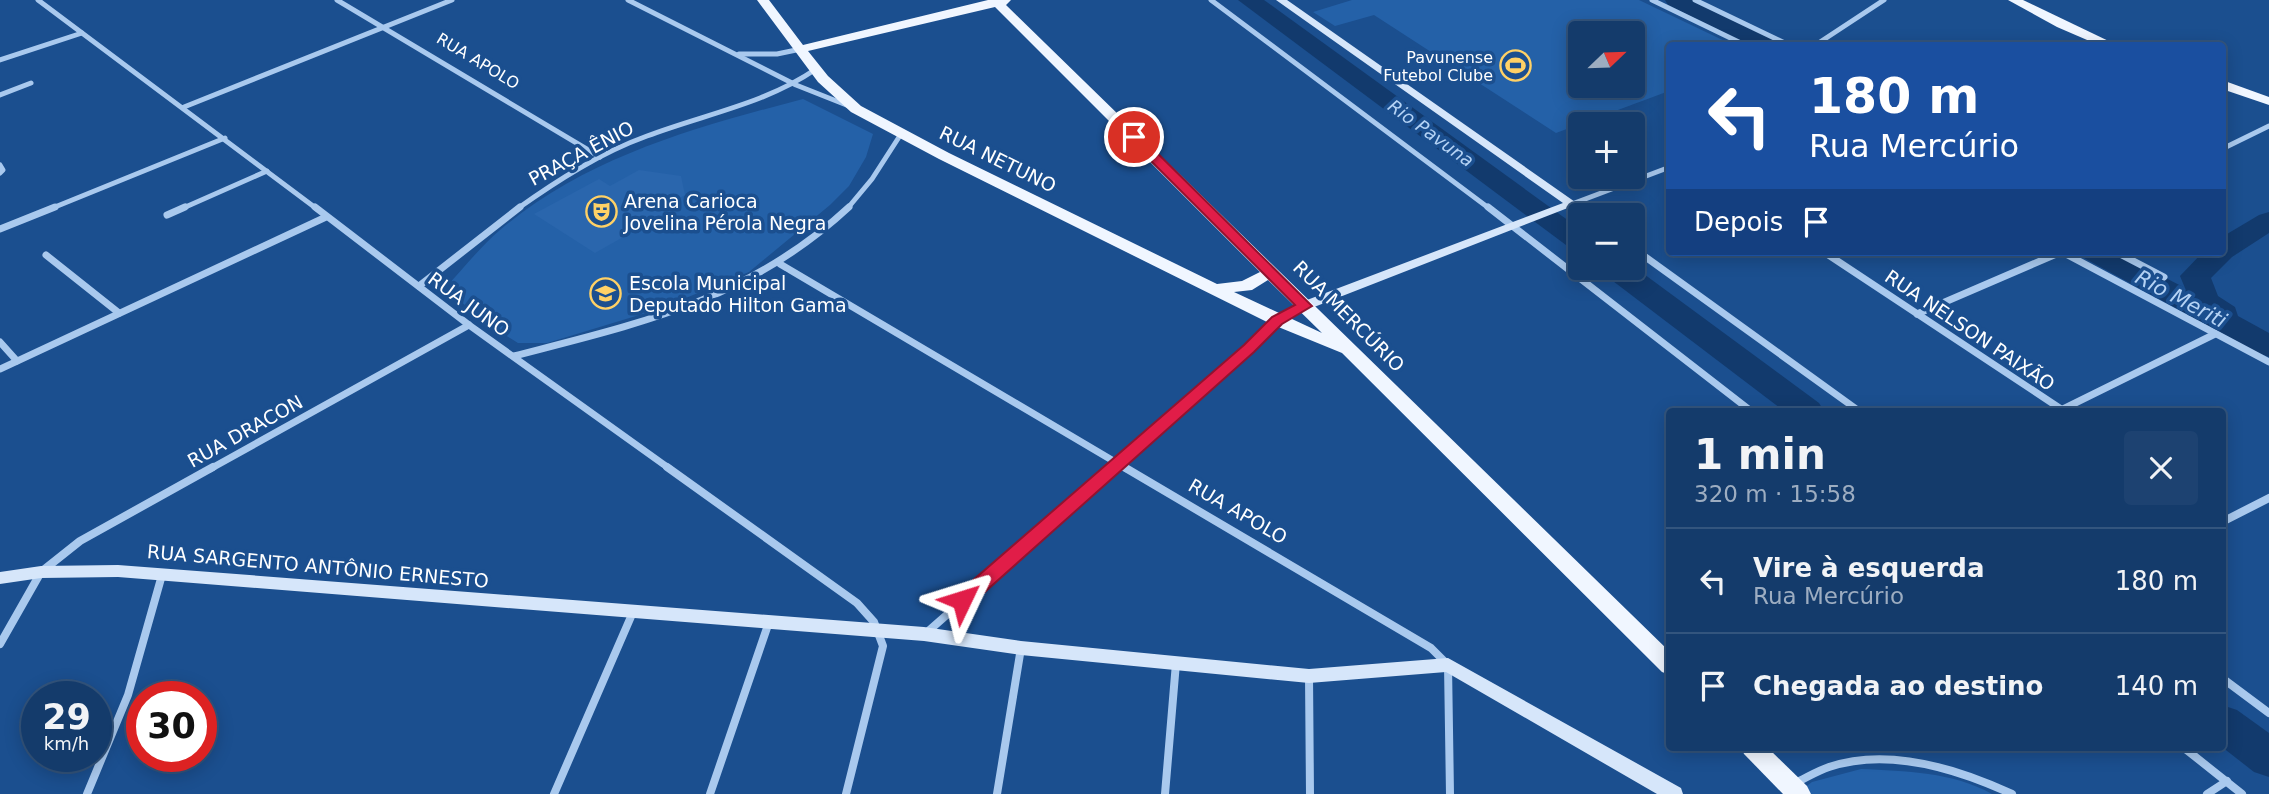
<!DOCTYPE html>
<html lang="pt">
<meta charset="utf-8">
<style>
:root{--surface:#143b6b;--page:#1d4271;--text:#f1f3f6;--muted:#9dadc1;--line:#33557e}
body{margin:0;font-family:"DejaVu Sans",sans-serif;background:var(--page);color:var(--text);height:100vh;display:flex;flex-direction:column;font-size:26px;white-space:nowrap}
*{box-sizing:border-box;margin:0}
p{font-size:23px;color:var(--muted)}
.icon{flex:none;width:38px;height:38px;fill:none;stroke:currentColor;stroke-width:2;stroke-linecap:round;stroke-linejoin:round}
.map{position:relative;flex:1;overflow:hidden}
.details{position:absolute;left:1666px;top:408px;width:560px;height:343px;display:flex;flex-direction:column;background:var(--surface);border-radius:7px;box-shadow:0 4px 18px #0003,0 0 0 2px var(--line)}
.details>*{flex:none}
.guide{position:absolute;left:1666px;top:42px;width:560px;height:214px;border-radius:7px;box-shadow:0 4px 18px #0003,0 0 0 2px var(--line);background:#1a4fa0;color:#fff;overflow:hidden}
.needle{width:46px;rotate:67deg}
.tools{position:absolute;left:1568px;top:21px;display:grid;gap:14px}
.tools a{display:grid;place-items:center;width:77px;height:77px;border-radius:7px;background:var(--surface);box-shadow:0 4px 18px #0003,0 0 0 2px var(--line);font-size:35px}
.speed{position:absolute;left:21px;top:681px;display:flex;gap:14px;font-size:35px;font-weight:700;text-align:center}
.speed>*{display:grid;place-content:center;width:91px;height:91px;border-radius:50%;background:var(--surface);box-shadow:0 4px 18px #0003,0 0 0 2px var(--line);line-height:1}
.speed small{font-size:18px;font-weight:400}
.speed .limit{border:10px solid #d22;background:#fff;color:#111}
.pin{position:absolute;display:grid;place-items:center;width:60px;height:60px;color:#fff;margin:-30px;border:4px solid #fff;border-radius:50%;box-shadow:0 2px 7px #0007}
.me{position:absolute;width:77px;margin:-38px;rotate:49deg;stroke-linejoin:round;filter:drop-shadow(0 0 5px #0008)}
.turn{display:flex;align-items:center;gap:24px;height:147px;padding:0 28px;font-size:32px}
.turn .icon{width:91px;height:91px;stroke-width:2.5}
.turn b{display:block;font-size:49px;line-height:60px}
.then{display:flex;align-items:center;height:66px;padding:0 28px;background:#0003;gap:14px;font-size:26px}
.round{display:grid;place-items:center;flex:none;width:74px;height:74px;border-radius:7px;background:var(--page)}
.head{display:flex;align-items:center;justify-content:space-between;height:119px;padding:0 28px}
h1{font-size:42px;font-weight:700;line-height:52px}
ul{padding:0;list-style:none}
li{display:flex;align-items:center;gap:21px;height:105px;padding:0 28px;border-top:2px solid var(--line)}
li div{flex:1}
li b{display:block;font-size:26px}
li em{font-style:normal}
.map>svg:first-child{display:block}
.green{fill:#2461a8;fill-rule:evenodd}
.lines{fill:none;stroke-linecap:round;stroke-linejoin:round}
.river{fill:#123a6d;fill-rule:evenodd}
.building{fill:#2a66ad}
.street-far2{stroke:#a9c9ee;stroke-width:5}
.street-far1{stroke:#a9c9ee;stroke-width:7}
.street{stroke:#a9c9ee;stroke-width:8}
.secondary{fill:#d6e6fa;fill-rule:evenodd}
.primary{fill:#f0f6ff;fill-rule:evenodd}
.route{fill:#e11d48;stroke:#92132f;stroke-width:2}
.labels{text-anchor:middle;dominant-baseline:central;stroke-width:7;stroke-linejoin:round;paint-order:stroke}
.far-poi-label{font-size:16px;fill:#fff;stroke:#1b4f8f;text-anchor:end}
.far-street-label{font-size:16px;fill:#fff;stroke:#1b4f8f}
.far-water-label{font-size:18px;font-style:italic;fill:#b5d3f5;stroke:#1b4f8f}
.street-label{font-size:19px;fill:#fff;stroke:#1b4f8f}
.poi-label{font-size:19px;fill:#fff;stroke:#1b4f8f;text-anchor:start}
.water-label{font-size:21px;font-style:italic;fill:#b5d3f5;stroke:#1b4f8f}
</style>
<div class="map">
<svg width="2269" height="794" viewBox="0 0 2269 794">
<rect width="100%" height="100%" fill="#1b4f8f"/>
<g class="green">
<path d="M1352 0H1639L1733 45 1670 46 1669 91 1556 133 1374 15 1335 26 1313 12ZM1633 33V86H1580V33Z"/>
<path d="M803 99 873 134 866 157 849 186 830 205 749 272 659 309 547 343H518L487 324 445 288C463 269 480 247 500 230 586 157 696 127 803 99Z"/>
<path d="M1861 769C1905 771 1953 772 1992 794H1796L1812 782Z"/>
</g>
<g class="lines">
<g class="river">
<path d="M1238 0H1264L1580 229V251L1570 248Z"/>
<path d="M1665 0H1694L1778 41 1781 46H1750L1668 5Z"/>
<path d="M2269 212V233L2232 257 2211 278 2218 296 2235 307 2238 316 2269 333V357L2258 353 2084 258 2079 252H2116L2185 288 2180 276 2203 252H2222V237L2259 215Z"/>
<path d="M1633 266 1819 403 1824 411H1784L1605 275 1601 268Z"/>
<path d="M2222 705 2237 710 2269 733V777L2254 772 2222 747Z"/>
</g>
</g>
<path class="building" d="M639 170 681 176 685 195 663 207 669 211 595 253 534 214 599 179 610 186Z"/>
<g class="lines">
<g class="street-far2">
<path d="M38 0 317 209"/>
<path d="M337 0 600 157"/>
<path d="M628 0 796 85 849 106"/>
<path d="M1211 0 1490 209"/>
<path d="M1652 0 1747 46"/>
<path d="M1695 0 1791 46"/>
<path d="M1814 46 1884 0"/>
<path d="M739 54H777L801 49"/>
<path d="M0 60 82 33"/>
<path d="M0 95 31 83"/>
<path d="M184 107 452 0"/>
<path d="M2222 149 2269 126"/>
<path d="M0 165 3 170 0 173"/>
<path d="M1572 204 1670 167"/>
<path d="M1572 204 1578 209"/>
<path d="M50 209 225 138"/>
<path d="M181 209 267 171"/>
<path d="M517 209C558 180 600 153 647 136 705 114 765 104 816 69"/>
<path d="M847 209 872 179 901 134"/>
</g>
<g class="street-far1">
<path d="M315 207 469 325 670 469"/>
<path d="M1488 207 1751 411"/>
<path d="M1576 207 1587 215"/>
<path d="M167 215 185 207"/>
<path d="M0 229 55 207"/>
<path d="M1633 248 1859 411"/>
<path d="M1824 252 2064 411"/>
<path d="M2062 252 2269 362"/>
<path d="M2116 252 2164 277"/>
<path d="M46 255 119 313"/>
<path d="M780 264 1127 469"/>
<path d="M419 286 520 207"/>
<path d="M1917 314 2061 252"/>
<path d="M0 342 17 361"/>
<path d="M514 356C641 323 749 300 849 207"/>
<path d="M0 369 326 217"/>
<path d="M2061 410 2215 334"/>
<path d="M210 469 469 325"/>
<path d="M1113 469 1249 349 1277 320"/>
</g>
<g class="street">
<path d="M667 467 857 603 874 622 883 646 846 794"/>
<path d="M1124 467 1431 648 1448 665 1450 794"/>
<path d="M2222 522 2269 498"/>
<path d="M925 634 1115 467"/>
<path d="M0 644 41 572 80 541 213 467"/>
<path d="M1309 676 1310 794"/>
<path d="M2222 678 2269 713"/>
<path d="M2183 747 2242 794"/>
<path d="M1795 783C1806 778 1817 771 1829 767 1888 747 1958 769 2012 794"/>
<path d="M87 794 128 695 162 575"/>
<path d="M554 794 633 612"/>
<path d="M710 794 769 622"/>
<path d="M997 794 1021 648"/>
<path d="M1165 794 1176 663"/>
<path d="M2207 794 2227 781"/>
</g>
<g class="secondary">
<path d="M1276 0H1287L1578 204 1309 309 1282 323H1272L1270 320 1272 317 1299 303 1563 203Z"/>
<path d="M118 565 924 627 1021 641 1309 669 1448 658 1681 788 1683 794H1657L1446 672 1309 683 1021 655 924 641 118 577 41 578 0 584V572L41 566Z"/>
</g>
<g class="primary">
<path d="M757 0H769L803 45 988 0H1011L1006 5 1670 652V675L1662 672 1342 353 1271 324 939 159 851 112 818 82ZM995 7 1260 272 1242 281 1217 284 949 153 861 106 828 76 808 51ZM1268 280 1322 333 1234 292 1252 290Z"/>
<path d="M2008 0H2023L2119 46H2101L2057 27Z"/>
<path d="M2222 80 2269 97V105L2222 89Z"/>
<path d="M1741 747H1767L1807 786 1811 794H1783L1744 754Z"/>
</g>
</g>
<path class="route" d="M1134 133 1138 134 1312 306 1282 324 1254 352 969 606 962 608 956 606 953 600 956 595 1244 345 1272 317 1295 305 1130 140 1128 137Z"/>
<defs>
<symbol id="stadium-ring" viewBox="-11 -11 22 22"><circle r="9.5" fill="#1b4f8f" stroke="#ffd166" stroke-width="1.5"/><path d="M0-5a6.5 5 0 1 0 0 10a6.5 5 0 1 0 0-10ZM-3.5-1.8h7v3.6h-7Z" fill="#ffd166"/></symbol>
<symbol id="theatre-ring" viewBox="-11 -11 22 22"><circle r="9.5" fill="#1b4f8f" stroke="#ffd166" stroke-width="1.5"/><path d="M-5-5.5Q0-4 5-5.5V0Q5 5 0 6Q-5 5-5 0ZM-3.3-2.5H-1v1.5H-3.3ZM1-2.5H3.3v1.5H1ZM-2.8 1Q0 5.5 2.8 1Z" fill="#ffd166"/></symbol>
<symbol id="school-ring" viewBox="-11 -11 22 22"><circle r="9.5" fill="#1b4f8f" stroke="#ffd166" stroke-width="1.5"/><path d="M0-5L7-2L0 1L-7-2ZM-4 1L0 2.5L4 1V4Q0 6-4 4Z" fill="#ffd166"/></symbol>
</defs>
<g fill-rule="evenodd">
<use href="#stadium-ring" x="1498" y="48" width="35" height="35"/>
<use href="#theatre-ring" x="584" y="194" width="35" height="35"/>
<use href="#school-ring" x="588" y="276" width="35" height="35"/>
</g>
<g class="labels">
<g class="far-poi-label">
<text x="1493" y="57">Pavunense<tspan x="1493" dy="18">Futebol Clube</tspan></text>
</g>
<g class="far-street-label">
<text transform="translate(478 61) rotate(31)">RUA APOLO</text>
</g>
<g class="far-water-label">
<text transform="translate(1431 133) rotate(36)">Rio Pavuna</text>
</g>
<g class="street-label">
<text transform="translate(581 153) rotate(-28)">PRAÇA ÊNIO</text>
<text transform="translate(998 159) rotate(26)">RUA NETUNO</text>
<text transform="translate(469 304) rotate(36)">RUA JUNO</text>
<text transform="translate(1349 316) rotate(45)">RUA MERCÚRIO</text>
<text transform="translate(1970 330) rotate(34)">RUA NELSON PAIXÃO</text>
<text transform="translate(245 431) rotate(-29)">RUA DRACON</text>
<text transform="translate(1238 511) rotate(30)">RUA APOLO</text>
<text transform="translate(318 566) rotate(5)">RUA SARGENTO ANTÔNIO ERNESTO</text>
</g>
<g class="poi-label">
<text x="624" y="201">Arena Carioca<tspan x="624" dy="22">Jovelina Pérola Negra</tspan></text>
<text x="629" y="283">Escola Municipal<tspan x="629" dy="22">Deputado Hilton Gama</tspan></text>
</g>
<g class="water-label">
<text transform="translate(2181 299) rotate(28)">Rio Meriti</text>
</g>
</g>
</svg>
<div class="tools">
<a><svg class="needle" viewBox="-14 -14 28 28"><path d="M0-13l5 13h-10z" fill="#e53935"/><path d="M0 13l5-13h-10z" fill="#9dadc1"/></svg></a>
<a>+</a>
<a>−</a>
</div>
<div class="speed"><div>29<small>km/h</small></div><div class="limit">30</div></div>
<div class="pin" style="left:1134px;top:137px;background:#d93025"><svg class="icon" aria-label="arrive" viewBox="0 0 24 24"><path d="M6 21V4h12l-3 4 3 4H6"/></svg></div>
<svg class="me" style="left:962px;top:600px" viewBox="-20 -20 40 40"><path d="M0-17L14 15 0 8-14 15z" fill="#e11d48" stroke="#fff" stroke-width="4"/></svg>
<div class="guide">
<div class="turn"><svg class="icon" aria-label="left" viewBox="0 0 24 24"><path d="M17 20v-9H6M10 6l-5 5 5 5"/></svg><div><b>180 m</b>Rua Mercúrio</div></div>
<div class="then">Depois<svg class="icon" aria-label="arrive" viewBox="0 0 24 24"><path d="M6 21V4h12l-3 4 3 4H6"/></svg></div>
</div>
<section class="details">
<div class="head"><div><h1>1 min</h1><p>320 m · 15:58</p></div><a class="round"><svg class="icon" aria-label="close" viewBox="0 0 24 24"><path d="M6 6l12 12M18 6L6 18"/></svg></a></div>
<ul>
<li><svg class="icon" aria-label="left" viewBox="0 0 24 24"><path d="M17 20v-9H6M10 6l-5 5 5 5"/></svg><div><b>Vire à esquerda</b><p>Rua Mercúrio</p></div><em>180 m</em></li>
<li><svg class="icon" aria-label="arrive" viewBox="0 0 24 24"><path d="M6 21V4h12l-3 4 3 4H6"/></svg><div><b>Chegada ao destino</b></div><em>140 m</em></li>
</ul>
</section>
</div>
